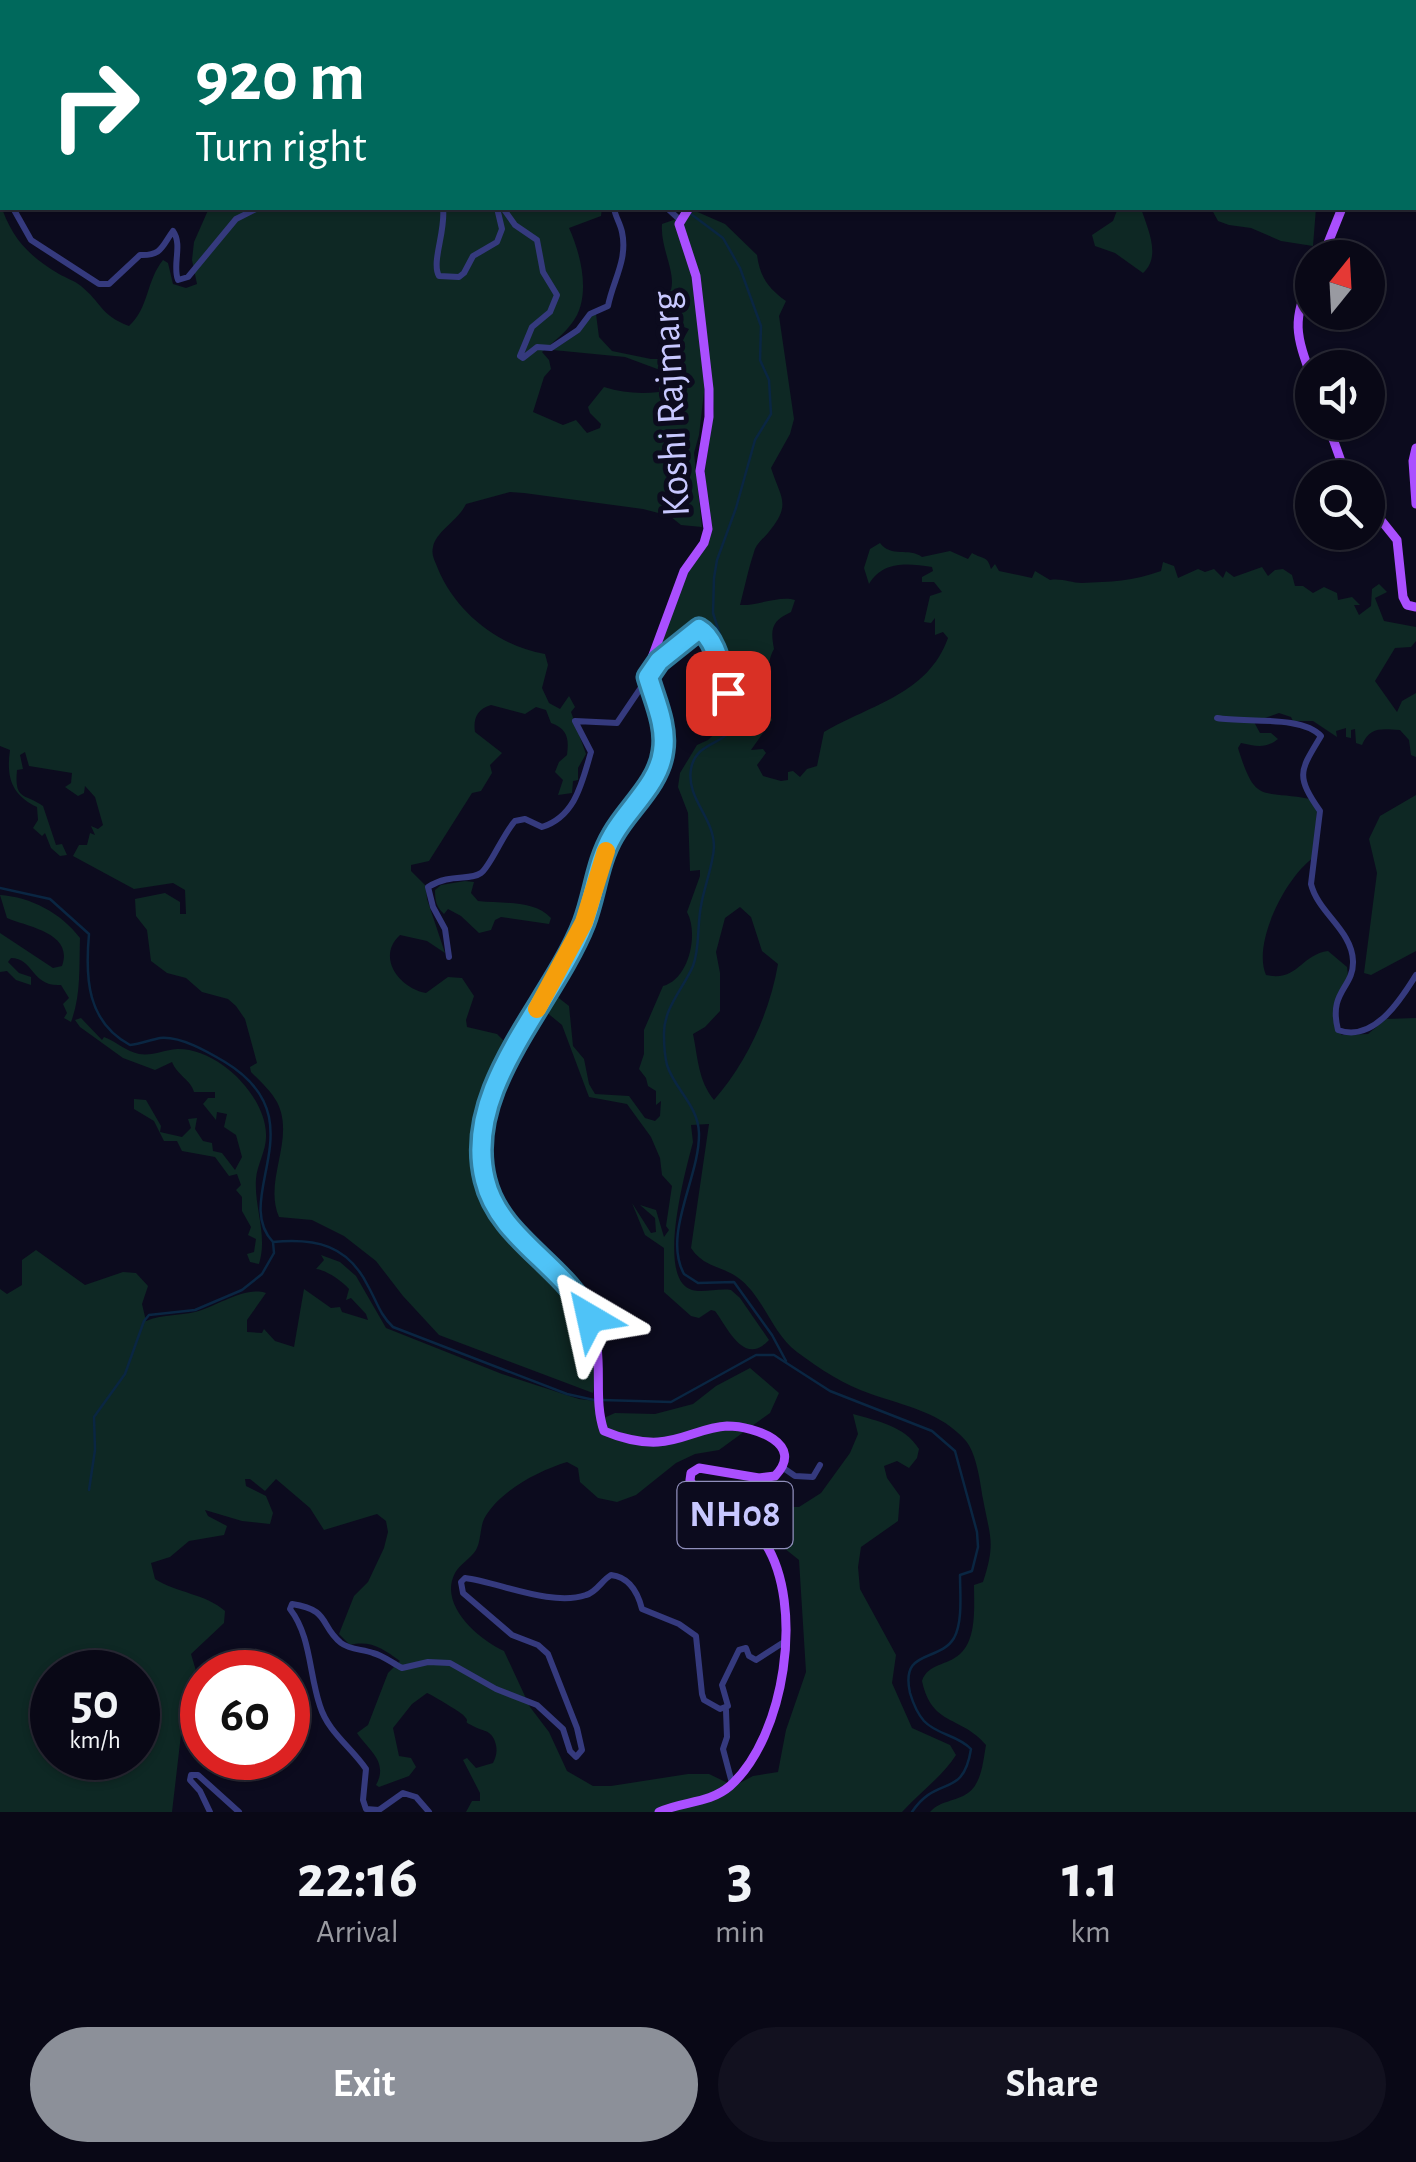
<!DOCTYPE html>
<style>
:root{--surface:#090816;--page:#12111f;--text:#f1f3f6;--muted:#999aa1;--line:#292935;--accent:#8c9099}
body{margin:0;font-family:"Alegreya Sans",sans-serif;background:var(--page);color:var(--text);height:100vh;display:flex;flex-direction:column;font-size:38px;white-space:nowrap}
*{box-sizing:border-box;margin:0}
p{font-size:32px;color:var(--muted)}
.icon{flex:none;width:55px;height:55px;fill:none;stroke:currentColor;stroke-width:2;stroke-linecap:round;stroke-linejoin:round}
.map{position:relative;height:1812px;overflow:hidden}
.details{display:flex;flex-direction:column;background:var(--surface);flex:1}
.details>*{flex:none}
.top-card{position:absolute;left:0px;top:0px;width:1418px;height:210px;box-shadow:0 2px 8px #0004,0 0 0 2px var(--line);background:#00695c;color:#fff;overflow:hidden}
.needle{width:65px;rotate:18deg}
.buttons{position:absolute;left:1295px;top:240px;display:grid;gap:20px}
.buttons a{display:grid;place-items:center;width:90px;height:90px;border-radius:50%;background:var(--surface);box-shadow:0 2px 8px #0004,0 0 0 2px var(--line);font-size:50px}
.speed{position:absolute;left:30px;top:1650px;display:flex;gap:20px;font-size:50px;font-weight:700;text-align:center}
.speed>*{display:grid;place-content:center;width:130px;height:130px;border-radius:50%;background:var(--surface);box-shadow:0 2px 8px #0004,0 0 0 2px var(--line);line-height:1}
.speed small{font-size:25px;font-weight:400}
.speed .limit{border:15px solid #d22;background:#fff;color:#111}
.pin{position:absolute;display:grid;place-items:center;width:85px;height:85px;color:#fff;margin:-42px;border-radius:20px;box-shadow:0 5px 15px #0006}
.me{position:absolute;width:110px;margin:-55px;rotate:324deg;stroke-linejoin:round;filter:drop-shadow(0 0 8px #0008)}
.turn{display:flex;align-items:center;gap:35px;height:210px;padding:0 30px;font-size:45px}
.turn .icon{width:130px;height:130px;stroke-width:2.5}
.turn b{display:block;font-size:70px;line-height:85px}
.eta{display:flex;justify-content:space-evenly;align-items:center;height:170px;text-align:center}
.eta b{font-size:60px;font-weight:700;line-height:70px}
.action{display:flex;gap:20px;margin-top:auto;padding:20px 30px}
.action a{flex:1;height:115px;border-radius:60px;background:var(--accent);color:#fff;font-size:40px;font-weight:700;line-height:115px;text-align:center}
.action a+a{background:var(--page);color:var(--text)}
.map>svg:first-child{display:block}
.green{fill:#0e2824;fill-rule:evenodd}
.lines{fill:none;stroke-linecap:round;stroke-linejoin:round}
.stream{stroke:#0a2642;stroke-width:2.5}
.minor{stroke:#353a7e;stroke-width:6}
.major{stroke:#aa4fff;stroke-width:9}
.route-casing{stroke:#337fa1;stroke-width:25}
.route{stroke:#4fc3f7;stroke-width:18}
.slow{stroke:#f59e0b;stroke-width:18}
.labels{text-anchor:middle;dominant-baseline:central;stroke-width:10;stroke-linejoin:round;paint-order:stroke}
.shield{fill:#0c0b1e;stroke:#908fbc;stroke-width:2.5}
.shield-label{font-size:38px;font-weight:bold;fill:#c8c8ff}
.street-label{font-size:40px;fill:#c8c8ff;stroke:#0c0b1e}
</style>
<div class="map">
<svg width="1416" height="1812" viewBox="0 0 1416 1812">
<rect width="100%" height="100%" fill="#0c0b1e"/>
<g class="green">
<path d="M0 202C10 236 28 256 59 274 66 278 75 281 81 286 102 303 100 315 129 326 149 308 146 281 163 260L168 263 173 284 186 288 197 284 192 260 194 242 209 208H602L601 216 569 228C581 254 592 298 572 323 564 334 552 343 542 352L549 360 551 369 544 377 533 412 563 425 576 420 587 433 600 428 601 424 590 413 588 407 604 387C623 393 640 394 659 392L660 370 625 357 553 350 580 332 590 316 596 314 599 337 612 351 651 359H664L676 352 689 329 658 317 662 291 671 290C676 271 660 248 662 224L679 218 678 233 692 273 705 384 699 435 694 453 702 527 681 525 670 516 643 509 524 493 510 492 466 504C458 521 436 531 433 547 431 555 435 561 438 569 456 612 498 646 545 654L548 665 542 688 549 703 560 709 569 696 575 707 571 712 586 754 578 768V780L573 781 572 793 558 795 563 780 555 772 559 762 567 755C569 739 568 729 551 723L546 710 536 707 525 714 491 705C477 709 473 719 475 732L502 753 490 765 492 773 481 791 472 793 429 861 411 865V871L426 886 427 899 445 953 427 941 400 935C376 957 399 988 426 993L448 977 462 978 474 996 466 1020 467 1027 497 1034 511 1048C496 1078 479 1105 475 1140 463 1249 609 1270 593 1393L439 1335 403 1296 376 1261 344 1236 312 1220 279 1217C263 1180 296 1139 277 1102 271 1091 260 1081 251 1072L250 1067 257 1063 245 1019 236 1006 228 999 202 992 186 978 167 973 151 961 147 930 136 916 135 899 165 893 180 902V914H186L185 890 173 883 134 889 73 856 79 845H87L90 833 95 835 91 826 98 829 103 825 95 797 85 786 84 793 78 796 65 787 71 783 72 773 29 766 25 752 20 755 23 769 17 770C14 801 25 793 43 806L56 845 62 844 67 855 60 856 51 848 45 833 42 836 33 828 38 820 37 807C12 795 6 778 10 750L0 746Z"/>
<path d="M1118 208H1141C1147 228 1162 256 1143 273L1115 253 1095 246 1092 235 1113 221Z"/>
<path d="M1211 208H1316L1313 246 1281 241 1251 228 1229 225 1218 221Z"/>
<path d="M693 210 725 224 757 255C760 277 768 288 786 301L779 316 794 419 790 434 771 468C781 499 792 504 768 533 763 539 756 544 754 552 748 570 745 586 740 605 757 606 780 595 795 600L791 612C772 621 770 628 774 649 765 663 764 706 772 720L751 750 763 749 766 753 757 765 763 776 781 781 788 780V772L793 771 800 777 807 769 817 766 824 732C872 704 928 694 948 638L943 632 935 635V618L931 623 924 622 930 596 942 592 934 582H922V577L933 571 932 567C906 563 883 561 869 584L864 568 870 549 880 543C891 558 909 547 922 557L950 551 968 559 972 553C984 560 987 555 991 569L995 564 999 571 1032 578 1035 571 1050 580C1062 578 1071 583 1082 583 1109 582 1134 581 1161 571L1163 562 1174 566 1178 578 1198 569 1205 572 1214 569 1223 578 1226 571 1234 577 1262 567 1268 576 1275 570 1283 569 1292 575 1295 586H1303L1313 593 1324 587 1337 593 1338 600 1352 597 1360 605H1354L1359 615 1371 606 1372 589 1379 584 1387 592 1375 598 1384 621 1416 627V641L1411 647 1395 648 1375 681 1397 712 1402 701 1416 693V757L1411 755 1409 740 1400 730C1382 729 1370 726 1362 745L1356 743 1355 729 1351 730V738L1346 737V728L1336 731 1337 737 1313 721H1293L1291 717 1279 713 1254 722 1260 733H1271L1278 739C1266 749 1255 746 1241 743L1238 748C1256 806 1261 789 1310 799L1317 810 1313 858C1286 877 1252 943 1266 975 1298 982 1300 955 1328 951L1347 967 1348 976 1338 996 1335 1028 1342 1035 1368 1034 1386 1019 1416 1018V1812H930C941 1800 955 1802 968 1793 982 1783 983 1761 986 1745 961 1715 932 1727 922 1681 928 1663 947 1666 960 1654 977 1639 974 1606 974 1585L983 1582C996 1543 990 1537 983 1499 980 1482 977 1455 966 1441 941 1412 905 1406 871 1394 844 1385 820 1369 797 1352 772 1333 765 1300 741 1280 723 1265 705 1269 691 1248L709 1124 691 1125 693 1142C686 1169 655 1279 692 1290 703 1293 719 1288 731 1290L740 1298 769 1340C744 1367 728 1328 715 1311L711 1310 699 1318 691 1316 664 1292V1248L645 1235 632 1203 651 1233 656 1232 655 1218 640 1205 656 1210 664 1237 669 1230 666 1226 672 1186 662 1175 660 1158 651 1137 627 1104 589 1097 562 1025 545 1011 555 995 569 1006 573 1046 584 1059 589 1084 595 1094 629 1096 645 1118 655 1121 660 1116 661 1101 656 1105V1091L648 1086 646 1078 639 1069 644 1054V1030L663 986C689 979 699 934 687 912L700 876V870L690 871 688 813 678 787 680 773 697 745 708 740 728 721 723 685 717 681C714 665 709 645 693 638 676 650 663 659 654 678V653L684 577 708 543 712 526 703 483 714 409 706 329 681 223ZM740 907 751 917 762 951 778 964C770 1011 748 1061 714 1100 698 1080 698 1058 693 1034L705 1027 720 1011V973L716 952 725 918Z"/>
<path d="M1416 795V951L1371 975 1364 973 1377 873 1369 839 1380 816Z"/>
<path d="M465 881 474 882 471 893 478 901C502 904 533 899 551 918L549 924 501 917 495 920 491 930 479 933 461 916 448 909 444 914C436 907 435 900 435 890L441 885Z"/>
<path d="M0 895C31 897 61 913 80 938 79 970 81 995 71 1022L64 1018 67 1013 63 1004 69 998 61 985C31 987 34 958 11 958L8 962 19 973 31 977V985L16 980 7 971 0 972V933L53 968 62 966C74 933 28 927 7 918Z"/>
<path d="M81 1018 102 1040 104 1037C117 1042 125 1051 139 1054 153 1056 164 1050 177 1049 218 1048 265 1095 266 1134 267 1150 257 1164 256 1179 254 1208 268 1235 259 1264L250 1262 247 1254 254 1252 256 1239 248 1235 251 1227 242 1211V1197L236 1190 241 1185 237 1174 229 1176 215 1157 182 1151 177 1141H164L154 1121 134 1109V1099L146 1100 161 1126 160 1132 182 1137 191 1128 188 1119 197 1118 195 1129 203 1141 212 1143 213 1151 222 1153 235 1170 242 1157 236 1135 224 1127 227 1114 217 1112 216 1120 203 1104 208 1098H215V1092H194C191 1080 177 1075 172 1062L155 1070 123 1058 80 1027 75 1020Z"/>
<path d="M36 1250 85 1285 123 1272 136 1273 148 1286 142 1304 146 1321C162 1314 179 1316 195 1312 218 1306 245 1286 266 1293L247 1320V1332L262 1333 264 1329 275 1341 294 1347 304 1289 331 1308 340 1307 342 1312 368 1320 366 1314 351 1298 346 1300 349 1289C341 1280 326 1270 316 1269L324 1260 321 1255 340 1262 356 1276 386 1328 502 1374 579 1399 596 1401 597 1421 615 1413 655 1414 693 1404 716 1386 750 1368 779 1393 770 1413 719 1450 695 1454 676 1463 636 1495 617 1502 598 1498 580 1482 578 1468 567 1462C538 1471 499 1491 484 1519 480 1528 481 1541 476 1550 471 1558 460 1564 455 1573 438 1605 479 1640 504 1651L530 1707 549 1732 567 1771 593 1786H611L688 1774H709L734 1786 753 1776 778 1772 786 1730 806 1672 799 1560 769 1536 765 1518 773 1507H799L821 1493 850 1453 858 1434 853 1414C877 1421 905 1426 919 1449L917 1458 909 1468 897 1461 884 1466 887 1478 900 1496 898 1521 861 1547 858 1567 860 1589 896 1655 892 1683 912 1728 950 1745 956 1755C943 1776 919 1793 902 1812H466L472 1801H480V1793L463 1760 467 1758 476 1768 493 1763C497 1755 498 1748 494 1739 489 1729 481 1731 473 1726 459 1719 474 1725 462 1714 457 1710 432 1695 427 1693L412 1704 393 1728 399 1756 411 1758 416 1767 409 1776 379 1787 376 1785C389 1761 368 1750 357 1733L368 1725 388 1673 400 1661C383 1649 371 1640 350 1645L339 1634 354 1596 368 1582 384 1548 388 1532 386 1521 377 1514 324 1530 310 1508 276 1479 265 1491 250 1479H245L246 1486 266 1496 273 1513 270 1524 242 1521 205 1510 208 1516 227 1526 224 1535 189 1541 170 1557 151 1563 155 1579C177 1593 206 1594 225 1611L224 1623 191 1654 202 1691 182 1726 172 1812H0V1289L7 1294 22 1285V1260ZM52 1672H138V1758H52Z"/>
</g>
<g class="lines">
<g class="stream">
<path d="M673 2 674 0"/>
<path d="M683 208 723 238 740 268 761 326 760 360 769 380 771 414 755 440 736 508 717 560 714 578 713 613 725 651V668L745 701C742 710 739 723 734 729 719 745 695 744 691 769 686 799 714 817 714 847 713 866 704 887 701 906 697 925 700 948 693 966 683 989 663 1009 664 1035 664 1044 665 1057 667 1065 675 1090 698 1105 699 1133 700 1177 662 1234 684 1274L698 1283 734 1282 772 1335 786 1361"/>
<path d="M0 888 50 899 89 934C85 978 87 1022 130 1045 140 1044 150 1040 160 1038 181 1036 208 1052 225 1062 320 1120 230 1197 273 1242L274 1253 262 1274 242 1290 195 1310 149 1315 144 1321 125 1374 94 1417 95 1450 89 1490"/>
<path d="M273 1242C316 1238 348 1245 368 1286 377 1302 380 1315 393 1327L567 1394 594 1400"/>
<path d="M602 1400 671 1402 756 1355H774L830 1391 932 1431 955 1451 977 1532 978 1547 972 1571 960 1575C960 1593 963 1622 954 1638 939 1663 900 1648 910 1693 913 1703 917 1713 924 1721 937 1735 958 1735 971 1749 963 1800 937 1774 912 1812"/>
</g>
<g class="minor">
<path d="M22 0 25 2"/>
<path d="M57 2H66"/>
<path d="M139 2 141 0"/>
<path d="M13 208 31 240 99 284H109L140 255C162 256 162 246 173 231 183 245 172 265 178 280L188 277 236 219 258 208"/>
<path d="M443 208C446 231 431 262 439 276L459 277 464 273 473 256 497 242 502 229 497 208"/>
<path d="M503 208 515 225 537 240 543 272 557 295 550 312 532 327 520 356 523 358 537 347 551 348 578 330 590 314 608 306C613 280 628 260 622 232 620 223 615 216 614 208"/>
<path d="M667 208 680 220"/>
<path d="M1217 718C1245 723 1302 715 1321 736 1300 771 1295 775 1320 811L1311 884C1318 913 1352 930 1353 961 1354 988 1328 991 1338 1030 1373 1043 1400 1001 1416 975"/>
<path d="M449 957 445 929 433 907 428 887C450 873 470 881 481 873 490 867 503 834 515 821L525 819 542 827C576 816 582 782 591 752L575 721 617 723 659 661 699 629C717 639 728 692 732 714L722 731"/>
<path d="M782 1467 795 1476 813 1477 820 1465"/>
<path d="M726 1710 727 1737 723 1749 732 1783"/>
<path d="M210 1812 200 1791 190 1780 191 1775H198L239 1812"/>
<path d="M429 1812 416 1797 403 1793 379 1810 366 1809 363 1800 366 1769C351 1747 328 1732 320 1706 309 1674 311 1636 290 1609L292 1604C331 1610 319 1625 341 1643 350 1650 363 1649 373 1653 384 1656 392 1663 402 1668L428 1662 450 1663 496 1689 537 1705 563 1729 570 1751 576 1757 582 1750 577 1728 548 1654 538 1645 512 1635 463 1593 461 1582 465 1578C498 1582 552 1607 586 1595 597 1592 601 1581 611 1575 629 1577 638 1593 642 1609L679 1624 696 1636 702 1694 704 1700 720 1709 728 1706 722 1685 739 1650 746 1648 749 1656 756 1660 784 1642"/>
</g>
<g class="major">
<path d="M1309 0 1310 2"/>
<path d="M1195 2 1197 0"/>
<path d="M1322 258 1342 208"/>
<path d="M1312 277C1291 320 1296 335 1312 379"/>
<path d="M1327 422 1347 478"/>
<path d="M1416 448 1413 461 1416 504"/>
<path d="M1368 504 1397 540 1403 597 1407 605 1416 607"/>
<path d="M659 1812C682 1801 709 1804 730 1786 785 1737 805 1605 765 1543 749 1518 718 1502 693 1486L690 1480 691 1473 699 1468 759 1478 775 1476C806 1444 755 1426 727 1426 703 1427 682 1441 658 1442 641 1443 620 1438 604 1431 591 1394 608 1351 586 1312 558 1262 493 1234 483 1173 468 1081 551 1005 583 924 595 896 597 864 612 837 626 810 652 790 661 760 672 727 647 697 650 663L684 571 704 543 708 529 700 471 709 417V389L696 276 679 224 689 208"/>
</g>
</g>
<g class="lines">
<defs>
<path id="route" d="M590 1318C565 1265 499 1239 485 1180 462 1088 552 1004 584 923 595 894 597 862 613 835 628 808 659 784 663 751 667 726 655 701 648 677L659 661 699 629C717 639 721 673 728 693"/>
</defs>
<use href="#route" class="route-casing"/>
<use href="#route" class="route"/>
<path class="slow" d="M537 1009 584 922 606 851"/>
</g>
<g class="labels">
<rect class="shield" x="677.5" y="1482" width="115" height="66" rx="8"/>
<g class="shield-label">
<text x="735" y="1515">NH08</text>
</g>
<g class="street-label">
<text transform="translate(671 404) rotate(-93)">Koshi Rajmarg</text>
</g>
</g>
</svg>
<div class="buttons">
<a><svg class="needle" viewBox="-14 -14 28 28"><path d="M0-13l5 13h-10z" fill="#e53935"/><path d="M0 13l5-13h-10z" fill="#999aa1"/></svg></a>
<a><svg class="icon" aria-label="sound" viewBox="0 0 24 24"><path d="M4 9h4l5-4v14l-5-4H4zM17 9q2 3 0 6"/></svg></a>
<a><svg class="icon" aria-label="search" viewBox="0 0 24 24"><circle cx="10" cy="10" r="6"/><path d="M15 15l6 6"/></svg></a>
</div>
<div class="speed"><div>50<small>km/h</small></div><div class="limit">60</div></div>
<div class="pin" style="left:728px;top:693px;background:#d93025"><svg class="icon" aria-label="arrive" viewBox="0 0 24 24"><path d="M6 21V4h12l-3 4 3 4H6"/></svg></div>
<svg class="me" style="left:590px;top:1318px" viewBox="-20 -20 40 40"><path d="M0-17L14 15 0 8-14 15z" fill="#4fc3f7" stroke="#fff" stroke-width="4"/></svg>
<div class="top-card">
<div class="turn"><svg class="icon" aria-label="right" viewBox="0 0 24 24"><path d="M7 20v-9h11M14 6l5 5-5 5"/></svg><div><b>920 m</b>Turn right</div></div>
</div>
</div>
<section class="details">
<div class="eta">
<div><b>22:16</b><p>Arrival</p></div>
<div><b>3</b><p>min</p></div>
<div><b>1.1</b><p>km</p></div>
</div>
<div class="action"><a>Exit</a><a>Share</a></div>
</section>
